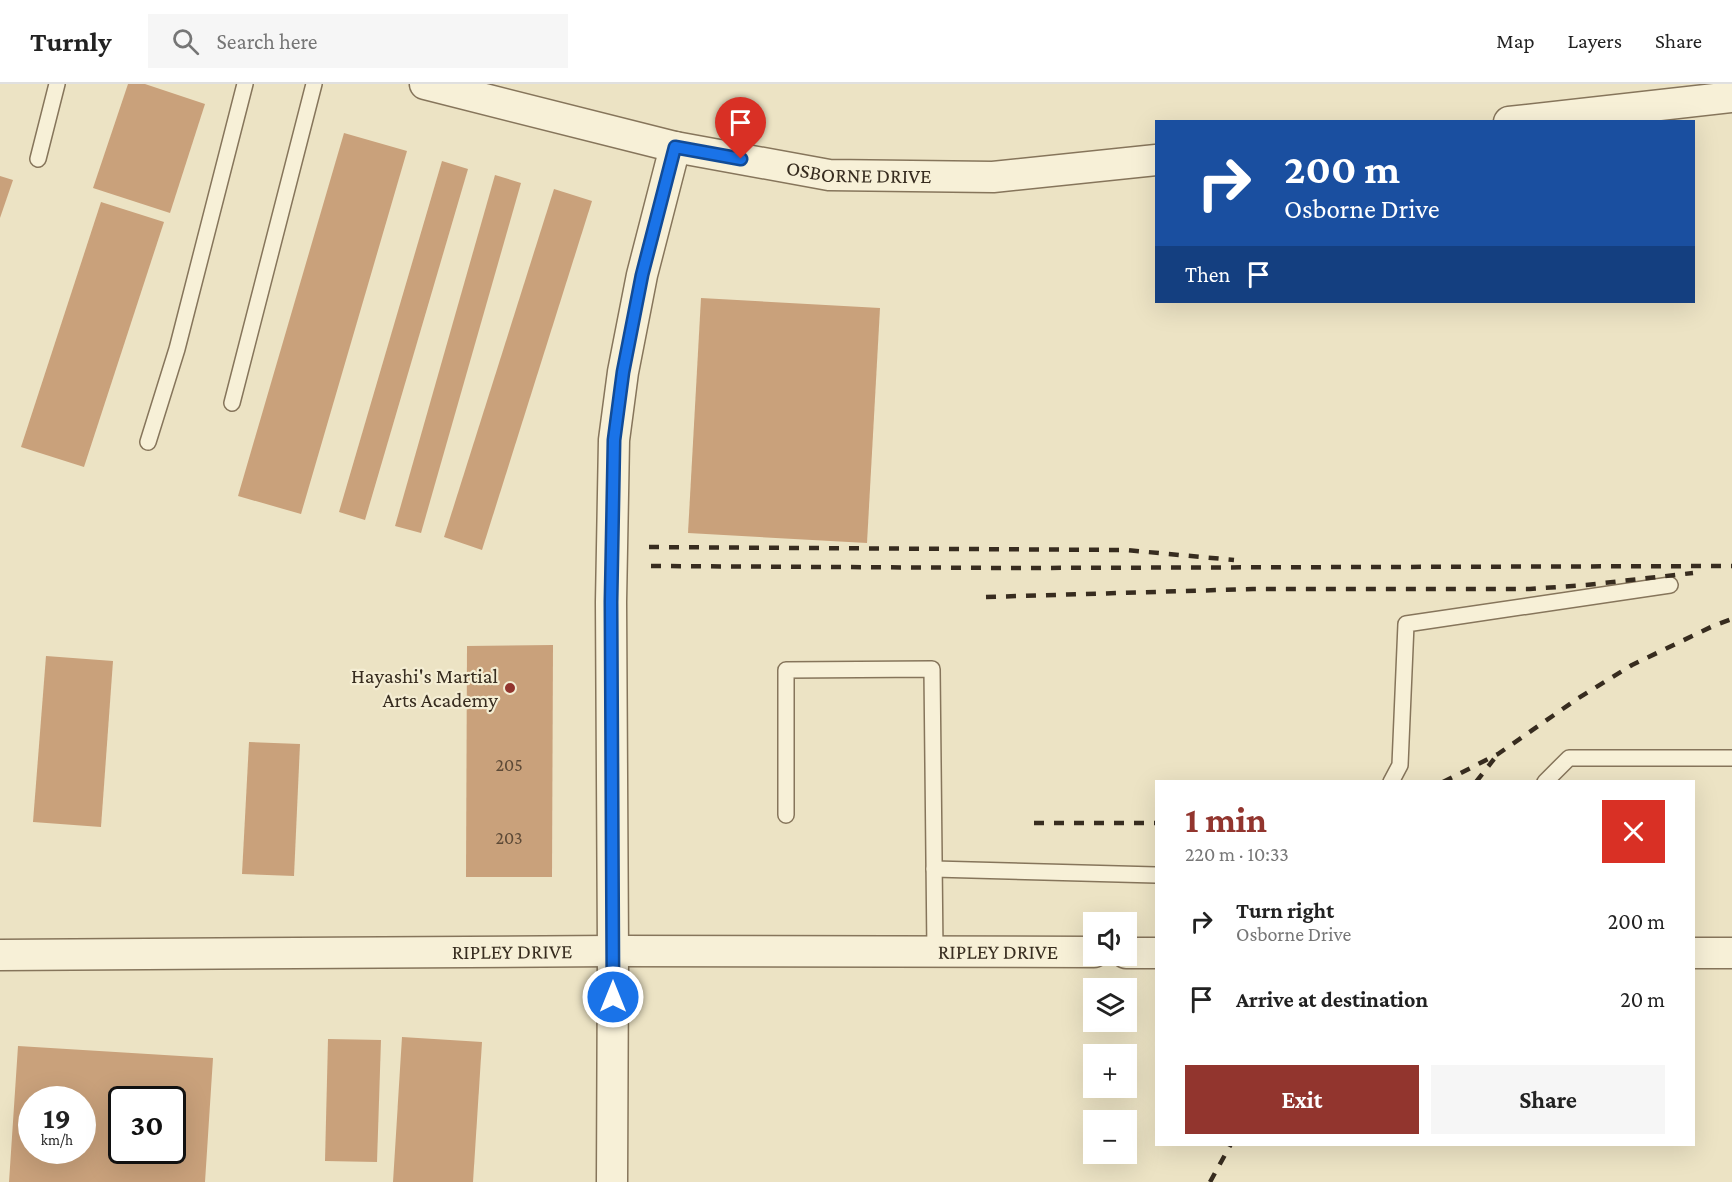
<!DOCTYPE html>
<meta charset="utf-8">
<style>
:root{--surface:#fff;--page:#f6f6f6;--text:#222;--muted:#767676;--line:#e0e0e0;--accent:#92352e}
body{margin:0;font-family:"Crimson Pro",serif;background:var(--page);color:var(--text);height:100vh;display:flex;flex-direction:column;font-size:22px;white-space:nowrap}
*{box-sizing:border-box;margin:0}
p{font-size:20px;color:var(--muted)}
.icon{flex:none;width:33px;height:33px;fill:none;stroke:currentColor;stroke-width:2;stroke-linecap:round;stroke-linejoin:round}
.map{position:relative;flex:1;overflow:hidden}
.details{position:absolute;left:1155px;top:696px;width:540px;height:366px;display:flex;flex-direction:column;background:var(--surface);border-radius:0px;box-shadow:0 6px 24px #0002}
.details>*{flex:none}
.guide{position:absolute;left:1155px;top:36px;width:540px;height:183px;border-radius:0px;box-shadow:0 6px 24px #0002;background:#1a4fa0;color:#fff;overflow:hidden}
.fabs{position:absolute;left:1083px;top:828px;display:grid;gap:12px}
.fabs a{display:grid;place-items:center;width:54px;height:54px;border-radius:0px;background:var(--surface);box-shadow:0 6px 24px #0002;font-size:30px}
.speed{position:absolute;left:18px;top:1002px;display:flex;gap:12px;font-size:30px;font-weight:700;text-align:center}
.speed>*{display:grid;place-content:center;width:78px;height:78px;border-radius:50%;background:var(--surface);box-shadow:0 6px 24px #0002;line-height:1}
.speed small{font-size:15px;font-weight:400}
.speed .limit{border:3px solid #111;border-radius:9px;background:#fff;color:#111}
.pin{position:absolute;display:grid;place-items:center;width:51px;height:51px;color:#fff;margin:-62px -26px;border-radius:50% 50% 50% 0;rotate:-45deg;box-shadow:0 0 6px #0007}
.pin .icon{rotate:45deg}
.me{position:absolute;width:66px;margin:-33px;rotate:0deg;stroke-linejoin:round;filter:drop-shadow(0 0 4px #0008)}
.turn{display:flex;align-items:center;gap:21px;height:126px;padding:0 30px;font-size:27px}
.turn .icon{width:78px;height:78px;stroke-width:2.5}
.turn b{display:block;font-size:42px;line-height:51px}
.then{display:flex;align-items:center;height:57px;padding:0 30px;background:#0003;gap:12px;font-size:22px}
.round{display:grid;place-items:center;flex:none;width:63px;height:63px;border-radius:0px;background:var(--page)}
.summary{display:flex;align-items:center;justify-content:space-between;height:102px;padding:0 30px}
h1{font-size:36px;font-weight:700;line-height:45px;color:var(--accent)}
.action{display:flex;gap:12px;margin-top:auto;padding:12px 30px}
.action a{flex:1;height:69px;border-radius:0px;background:var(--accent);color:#fff;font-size:24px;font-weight:700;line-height:69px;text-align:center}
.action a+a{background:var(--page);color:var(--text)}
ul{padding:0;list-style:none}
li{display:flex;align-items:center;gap:18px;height:78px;padding:0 30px}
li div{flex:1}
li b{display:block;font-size:22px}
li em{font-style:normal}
header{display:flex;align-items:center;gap:36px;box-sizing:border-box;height:84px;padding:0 30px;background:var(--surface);border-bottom:2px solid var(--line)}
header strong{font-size:28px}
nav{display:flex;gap:33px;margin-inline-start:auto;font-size:21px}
.search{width:420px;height:54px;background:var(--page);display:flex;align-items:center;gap:15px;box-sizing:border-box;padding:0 21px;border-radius:0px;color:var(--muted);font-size:22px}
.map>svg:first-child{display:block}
.building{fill:#c9a17b;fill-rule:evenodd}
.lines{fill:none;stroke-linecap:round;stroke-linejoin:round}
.service-casing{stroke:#86755b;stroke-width:18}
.minor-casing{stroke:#86755b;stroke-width:33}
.service{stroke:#f7f0d7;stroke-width:15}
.minor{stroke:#f7f0d7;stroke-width:30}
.rail{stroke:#372c1f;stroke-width:4.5;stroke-dasharray:10 10;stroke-linecap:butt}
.route-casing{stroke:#114b97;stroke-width:15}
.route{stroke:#1a73e8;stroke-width:10}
.poi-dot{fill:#92352e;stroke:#f4edd3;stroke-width:2}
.labels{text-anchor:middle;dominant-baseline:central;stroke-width:4.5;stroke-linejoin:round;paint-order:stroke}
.number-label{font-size:18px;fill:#5c4936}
.street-label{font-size:21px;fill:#372c1f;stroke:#f4edd3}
.poi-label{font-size:21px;fill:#372c1f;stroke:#f4edd3;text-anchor:end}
</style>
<header>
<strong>Turnly</strong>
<div class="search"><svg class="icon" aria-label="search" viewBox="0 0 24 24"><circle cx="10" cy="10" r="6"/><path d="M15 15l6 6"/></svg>Search here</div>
<nav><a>Map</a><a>Layers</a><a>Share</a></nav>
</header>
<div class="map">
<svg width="1732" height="1098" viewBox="0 0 1732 1098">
<rect width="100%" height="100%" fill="#ece3c4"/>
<g class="building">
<path d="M128 0H145L205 20 170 129 93 104Z"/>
<path d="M344 49 407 67 301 430 238 412Z"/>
<path d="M442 77 468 85 365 436 339 428Z"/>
<path d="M495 91 521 99 421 449 395 442Z"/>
<path d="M0 92 13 96 0 134Z"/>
<path d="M554 105 592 117 482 466 444 453Z"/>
<path d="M101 118 164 138 84 383 21 363Z"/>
<path d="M701 214 880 224 867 459 688 449Z"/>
<path d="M553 561 552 793H466L467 562Z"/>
<path d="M46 572 113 577 101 743 33 738Z"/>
<path d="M249 658 300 660 294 792 242 790Z"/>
<path d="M402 953 482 958 473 1098H393Z"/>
<path d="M328 955 381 956 377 1078 325 1077Z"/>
<path d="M18 962 213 974 205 1098H9ZM32 1016H82V1066H32ZM122 1016H172V1066H122Z"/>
</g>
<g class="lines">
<defs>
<g id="service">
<path d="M38 75 57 0"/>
<path d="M232 319 314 0"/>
<path d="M148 358 177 265 245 0"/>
<path d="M1391 698 1400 681 1406 540 1670 501"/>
<path d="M1545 698 1569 674H1732"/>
<path d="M786 731V586L932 585 935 868"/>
<path d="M934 785 1156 791"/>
</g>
<g id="minor">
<path id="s1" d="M425 0 675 63 829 91 993 93 1156 76"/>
<path d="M1509 38 1732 13"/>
<path d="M1126 869H1156"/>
<path d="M1694 869H1732"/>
<path id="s2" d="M0 871 613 867 1094 868"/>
<path d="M612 1098 613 867 611 518 614 356 623 288 642 191 675 63"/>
</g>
</defs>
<use href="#service" class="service-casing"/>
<use href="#minor" class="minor-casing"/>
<use href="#service" class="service"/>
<use href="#minor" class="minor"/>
<g class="rail">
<path d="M649 463 1126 466 1234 476"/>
<path d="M651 482 1008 484 1732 482"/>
<path d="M986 513 1253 505H1530L1586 501 1693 489"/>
<path d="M1443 698 1498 670 1577 615 1632 581 1713 542 1732 535"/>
<path d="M1476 698 1494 675"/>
<path d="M1034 739H1156"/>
<path d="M1210 1098 1231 1060"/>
</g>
</g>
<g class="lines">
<defs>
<path id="route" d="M613 913 611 518 614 356 623 288 642 191 675 63 741 75"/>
</defs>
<use href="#route" class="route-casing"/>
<use href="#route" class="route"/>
</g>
<circle class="poi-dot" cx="510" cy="604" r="6"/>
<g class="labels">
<g class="number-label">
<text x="509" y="681">205</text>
<text x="509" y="754">203</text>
</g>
<g class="street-label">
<text stroke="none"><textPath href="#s1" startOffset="444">OSBORNE DRIVE</textPath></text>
<text stroke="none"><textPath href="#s2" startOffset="512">RIPLEY DRIVE</textPath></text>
<text stroke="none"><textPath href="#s2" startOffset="998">RIPLEY DRIVE</textPath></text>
</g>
<g class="poi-label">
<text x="498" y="592">Hayashi's Martial<tspan x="498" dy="24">Arts Academy</tspan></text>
</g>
</g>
</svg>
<div class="fabs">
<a><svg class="icon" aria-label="sound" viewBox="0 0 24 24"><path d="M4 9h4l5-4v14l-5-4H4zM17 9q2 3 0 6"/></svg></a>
<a><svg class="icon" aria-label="layers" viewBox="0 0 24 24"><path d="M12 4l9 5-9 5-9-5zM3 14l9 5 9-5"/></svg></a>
<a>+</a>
<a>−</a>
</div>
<div class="speed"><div>19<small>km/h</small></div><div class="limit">30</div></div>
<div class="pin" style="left:741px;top:75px;background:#d93025"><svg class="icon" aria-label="arrive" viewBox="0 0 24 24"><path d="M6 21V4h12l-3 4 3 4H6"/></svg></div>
<svg class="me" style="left:613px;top:913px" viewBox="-20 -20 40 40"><circle r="17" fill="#1a73e8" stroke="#fff" stroke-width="3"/><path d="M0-11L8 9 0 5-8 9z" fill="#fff"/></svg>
<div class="guide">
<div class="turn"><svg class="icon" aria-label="right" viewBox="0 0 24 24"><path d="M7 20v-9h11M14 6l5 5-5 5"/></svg><div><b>200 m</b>Osborne Drive</div></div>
<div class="then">Then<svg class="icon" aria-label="arrive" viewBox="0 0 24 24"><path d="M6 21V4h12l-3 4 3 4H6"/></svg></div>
</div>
<section class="details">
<div class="summary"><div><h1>1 min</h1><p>220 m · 10:33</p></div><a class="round" style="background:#d93025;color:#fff"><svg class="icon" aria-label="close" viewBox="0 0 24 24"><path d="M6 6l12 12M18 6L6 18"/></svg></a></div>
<ul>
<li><svg class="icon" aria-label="right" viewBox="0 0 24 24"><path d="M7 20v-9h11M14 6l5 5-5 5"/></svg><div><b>Turn right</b><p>Osborne Drive</p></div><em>200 m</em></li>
<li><svg class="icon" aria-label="arrive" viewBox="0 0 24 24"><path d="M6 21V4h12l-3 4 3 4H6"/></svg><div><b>Arrive at destination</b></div><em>20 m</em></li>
</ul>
<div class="action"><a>Exit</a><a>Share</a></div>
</section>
</div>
